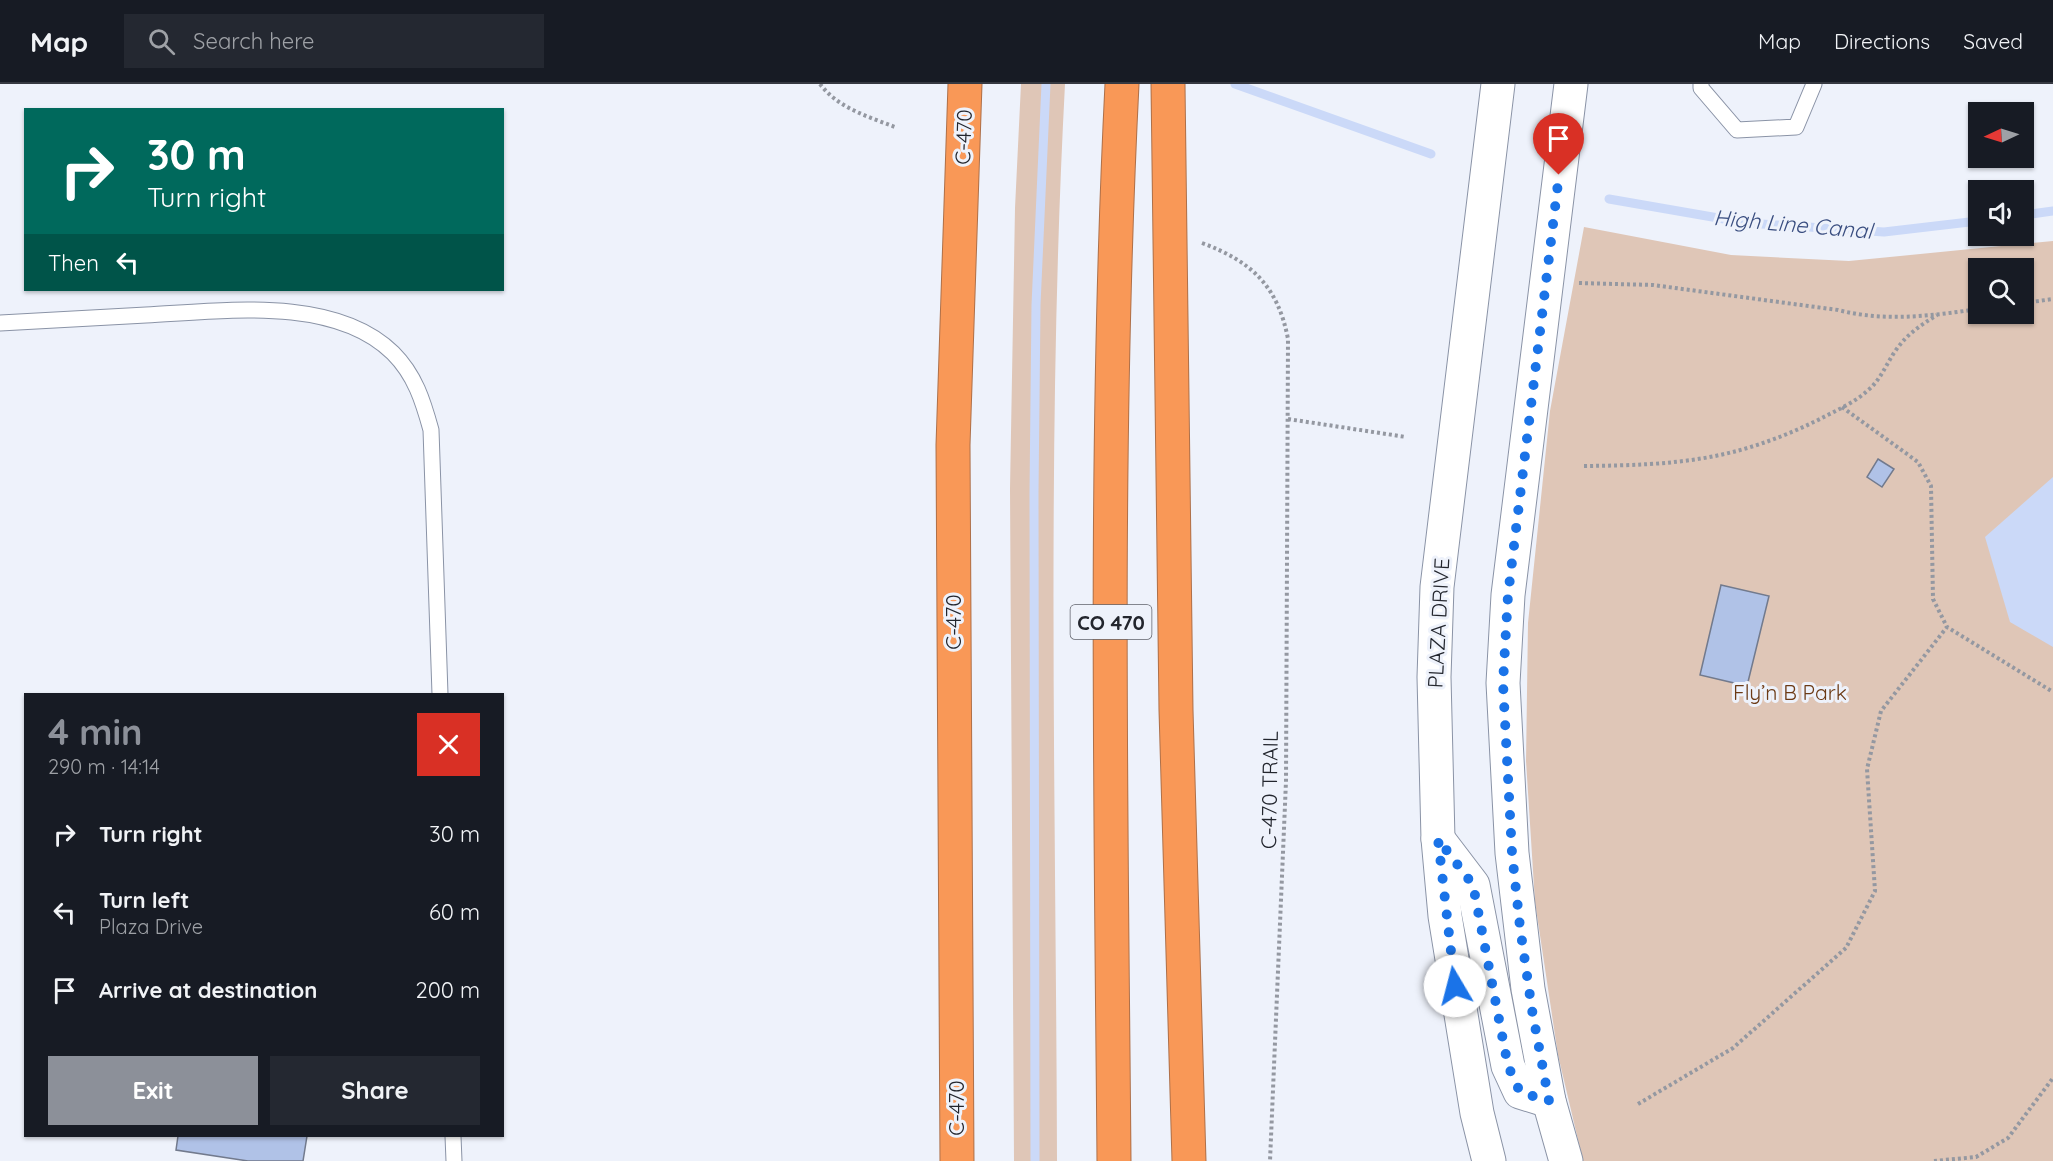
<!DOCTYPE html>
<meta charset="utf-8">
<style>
:root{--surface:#171b24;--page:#242831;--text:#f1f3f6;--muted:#9ea1a6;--line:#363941;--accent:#8c9099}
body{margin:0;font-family:Quicksand,sans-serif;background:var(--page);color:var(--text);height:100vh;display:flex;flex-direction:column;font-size:22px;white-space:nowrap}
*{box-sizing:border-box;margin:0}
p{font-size:20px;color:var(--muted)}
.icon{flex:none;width:33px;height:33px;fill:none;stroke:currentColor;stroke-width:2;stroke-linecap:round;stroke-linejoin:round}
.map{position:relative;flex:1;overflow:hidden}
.details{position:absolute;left:24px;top:609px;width:480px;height:444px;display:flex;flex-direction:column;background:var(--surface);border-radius:0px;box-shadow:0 2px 4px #0004}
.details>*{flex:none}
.banner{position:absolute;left:24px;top:24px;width:480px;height:183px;border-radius:0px;box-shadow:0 2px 4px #0004;background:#00695c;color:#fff;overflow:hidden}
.needle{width:39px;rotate:266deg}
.tools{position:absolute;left:1968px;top:18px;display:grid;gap:12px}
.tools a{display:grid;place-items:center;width:66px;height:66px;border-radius:0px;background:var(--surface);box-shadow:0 2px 4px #0004;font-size:30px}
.pin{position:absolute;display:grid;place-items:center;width:51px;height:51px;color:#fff;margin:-62px -26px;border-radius:50% 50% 50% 0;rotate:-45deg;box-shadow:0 0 6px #0007}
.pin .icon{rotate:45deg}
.me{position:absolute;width:66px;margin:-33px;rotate:352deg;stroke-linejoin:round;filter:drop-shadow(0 0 4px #0008)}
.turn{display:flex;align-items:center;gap:21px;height:126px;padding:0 24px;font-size:27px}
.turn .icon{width:78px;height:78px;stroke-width:2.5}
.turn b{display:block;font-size:42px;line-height:51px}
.then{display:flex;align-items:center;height:57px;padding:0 24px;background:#0003;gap:12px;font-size:22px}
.round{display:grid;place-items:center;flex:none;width:63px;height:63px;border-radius:0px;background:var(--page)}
.overview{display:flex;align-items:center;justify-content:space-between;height:102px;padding:0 24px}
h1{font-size:36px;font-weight:700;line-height:45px;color:var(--accent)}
.action{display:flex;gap:12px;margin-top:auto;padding:12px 24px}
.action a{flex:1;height:69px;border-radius:0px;background:var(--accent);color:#fff;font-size:24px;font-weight:700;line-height:69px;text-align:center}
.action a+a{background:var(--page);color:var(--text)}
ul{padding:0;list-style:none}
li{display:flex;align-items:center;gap:18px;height:78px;padding:0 24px}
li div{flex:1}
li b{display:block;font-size:22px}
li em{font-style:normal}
header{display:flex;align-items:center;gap:36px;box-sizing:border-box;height:84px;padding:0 30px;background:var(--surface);border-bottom:2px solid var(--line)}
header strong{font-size:28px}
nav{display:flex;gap:33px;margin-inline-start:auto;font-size:21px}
.search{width:420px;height:54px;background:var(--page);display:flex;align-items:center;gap:15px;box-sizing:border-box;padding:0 21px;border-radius:0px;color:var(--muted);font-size:22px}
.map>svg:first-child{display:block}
.green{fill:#dfc6b7;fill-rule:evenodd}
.water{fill:#cbd9f8}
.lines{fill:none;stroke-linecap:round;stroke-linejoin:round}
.stream{stroke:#cbd9f8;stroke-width:9}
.building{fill:#b0c2e7;stroke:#727a8d;stroke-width:1.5}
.service-casing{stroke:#8a93a6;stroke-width:17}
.tertiary-casing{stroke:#8a93a6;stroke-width:35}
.motorway-casing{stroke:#ae7049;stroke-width:35}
.path{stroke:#9498a1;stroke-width:4;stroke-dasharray:3 3;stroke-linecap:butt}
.service{stroke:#fff;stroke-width:15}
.tertiary{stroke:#fff;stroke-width:33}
.motorway{stroke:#f99857;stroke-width:33}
.route{stroke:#1a73e8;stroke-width:10;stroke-dasharray:0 18}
.labels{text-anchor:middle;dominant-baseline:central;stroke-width:6;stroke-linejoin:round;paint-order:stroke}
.shield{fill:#eef2fb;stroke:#60636c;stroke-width:1.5}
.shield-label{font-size:20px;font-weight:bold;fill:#23262e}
.street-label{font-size:21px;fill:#23262e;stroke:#eef2fb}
.park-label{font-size:21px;fill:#6c3a15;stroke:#eef2fb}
.water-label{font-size:22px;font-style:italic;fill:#3a4e80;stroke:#eef2fb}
</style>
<header>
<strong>Map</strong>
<div class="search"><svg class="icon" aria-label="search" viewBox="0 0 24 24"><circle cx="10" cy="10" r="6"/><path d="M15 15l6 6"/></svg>Search here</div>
<nav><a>Map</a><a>Directions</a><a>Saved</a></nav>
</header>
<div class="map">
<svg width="2053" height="1077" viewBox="0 0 2053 1077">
<rect width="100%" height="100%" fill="#eef2fb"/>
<g class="green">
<path d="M1021 0H1065C1046 359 1056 718 1057 1077H1014L1010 405 1015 124Z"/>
<path d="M1584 143 1731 171 1849 177 2053 157V1077H1583L1558 971 1535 818 1526 677 1528 539 1550 327ZM1978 184H2024V230H1978Z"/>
</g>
<path class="water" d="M2053 393V563L2010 538 1985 453Z"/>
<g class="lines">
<g class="stream">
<path d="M1235 0 1431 70"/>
<path d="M1609 115 1747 139 1884 148 1978 137"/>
<path d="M2024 131 2053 127"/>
<path d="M1035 1077 1034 409 1036 221 1046 0"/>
</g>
</g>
<g class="building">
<path d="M1878 375 1894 385 1882 403 1867 393Z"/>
<path d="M1721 501 1769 512 1747 602 1700 591Z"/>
<path d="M178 1052H307L303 1077H248L176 1066Z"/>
</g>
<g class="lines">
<defs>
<g id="service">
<path d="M1701 0V4L1737 46 1796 43 1814 0"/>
<path d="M0 239C49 236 98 234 146 231 222 227 334 211 393 269 415 291 423 317 431 346L440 610"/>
<path d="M453 1052 454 1077"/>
</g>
<g id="tertiary">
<path d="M1438 755 1473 801 1508 982 1520 1008 1549 1017"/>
<path d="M1489 1077 1477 1029 1445 832 1438 755 1434 593 1437 503 1498 0"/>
<path d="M1566 1077 1549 1017 1528 905 1512 769 1503 599 1508 511 1571 0"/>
</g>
<g id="motorway">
<path d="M1168 0 1176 626 1189 1077"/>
<path d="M957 1077 953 361 965 0"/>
<path d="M1114 1077C1111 718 1104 359 1122 0"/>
</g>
</defs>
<use href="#service" class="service-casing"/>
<use href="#tertiary" class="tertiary-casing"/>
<use href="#motorway" class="motorway-casing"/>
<g class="path">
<path d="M820 0C838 24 869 33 895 43"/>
<path d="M1202 159C1251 177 1278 202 1288 255L1286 697 1270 1077"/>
<path d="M1579 199 1653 201 1838 226C1885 238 1931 232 1978 225"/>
<path d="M2024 219 2053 215"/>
<path d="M1842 323 1918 378 1931 402 1933 515 1947 543 2053 608"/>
<path d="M1288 335 1406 353"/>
<path d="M1584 382C1677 381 1735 377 1820 335 1835 327 1854 319 1867 307 1881 296 1886 280 1896 266 1907 250 1921 241 1937 231"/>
<path d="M1638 1020 1733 964 1846 864 1875 807 1867 685 1881 627 1947 543"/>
<path d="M1934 1077 1976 1073 2008 1054 2053 994"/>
</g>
<use href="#service" class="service"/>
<use href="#tertiary" class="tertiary"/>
<use href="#motorway" class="motorway"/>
</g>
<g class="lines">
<path class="route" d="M1455 902 1438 755 1473 801 1508 982 1520 1008 1549 1017 1532 926 1520 843 1512 769 1503 599 1508 511 1559 91"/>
</g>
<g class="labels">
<rect class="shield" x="1070.5" y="521" width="81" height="34" rx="4.5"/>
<g class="shield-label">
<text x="1111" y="538">CO 470</text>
</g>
<g class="street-label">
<text transform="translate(963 53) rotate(-88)">C-470</text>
<text transform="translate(953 538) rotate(-90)">C-470</text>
<text transform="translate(1438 539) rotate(-87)">PLAZA DRIVE</text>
<text transform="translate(1269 706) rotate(-89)">C-470 TRAIL</text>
<text transform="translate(956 1024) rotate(-90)">C-470</text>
</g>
<g class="park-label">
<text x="1790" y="608">Fly’n B Park</text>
</g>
<g class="water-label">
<text transform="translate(1793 140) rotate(5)">High Line Canal</text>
</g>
</g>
</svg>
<div class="tools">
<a><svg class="needle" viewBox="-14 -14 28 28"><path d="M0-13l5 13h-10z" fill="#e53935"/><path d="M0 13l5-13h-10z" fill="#9ea1a6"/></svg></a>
<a><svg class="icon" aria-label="sound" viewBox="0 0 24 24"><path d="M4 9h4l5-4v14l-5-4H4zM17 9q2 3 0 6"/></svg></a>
<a><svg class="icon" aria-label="search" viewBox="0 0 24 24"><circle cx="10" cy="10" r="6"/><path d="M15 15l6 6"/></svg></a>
</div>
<div class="pin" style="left:1559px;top:91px;background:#d93025"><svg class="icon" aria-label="arrive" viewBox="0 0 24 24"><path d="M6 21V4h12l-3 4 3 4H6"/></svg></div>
<svg class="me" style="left:1455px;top:902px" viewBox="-20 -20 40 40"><circle r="19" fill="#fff"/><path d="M0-13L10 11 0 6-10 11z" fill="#1a73e8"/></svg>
<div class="banner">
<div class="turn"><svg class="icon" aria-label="right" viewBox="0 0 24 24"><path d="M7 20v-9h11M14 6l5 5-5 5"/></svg><div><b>30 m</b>Turn right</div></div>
<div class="then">Then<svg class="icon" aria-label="left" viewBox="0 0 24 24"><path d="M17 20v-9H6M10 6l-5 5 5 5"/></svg></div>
</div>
<section class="details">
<div class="overview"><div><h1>4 min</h1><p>290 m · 14:14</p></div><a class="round" style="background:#d93025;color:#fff"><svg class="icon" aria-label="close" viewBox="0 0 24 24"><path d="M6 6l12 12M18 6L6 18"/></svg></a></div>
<ul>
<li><svg class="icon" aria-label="right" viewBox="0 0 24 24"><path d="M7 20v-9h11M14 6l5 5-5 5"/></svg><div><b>Turn right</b></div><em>30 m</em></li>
<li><svg class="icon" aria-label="left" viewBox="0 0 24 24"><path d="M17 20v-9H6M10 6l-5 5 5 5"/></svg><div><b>Turn left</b><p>Plaza Drive</p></div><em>60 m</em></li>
<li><svg class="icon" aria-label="arrive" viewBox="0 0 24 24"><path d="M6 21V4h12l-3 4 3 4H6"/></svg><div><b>Arrive at destination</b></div><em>200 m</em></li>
</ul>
<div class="action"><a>Exit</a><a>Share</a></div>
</section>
</div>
